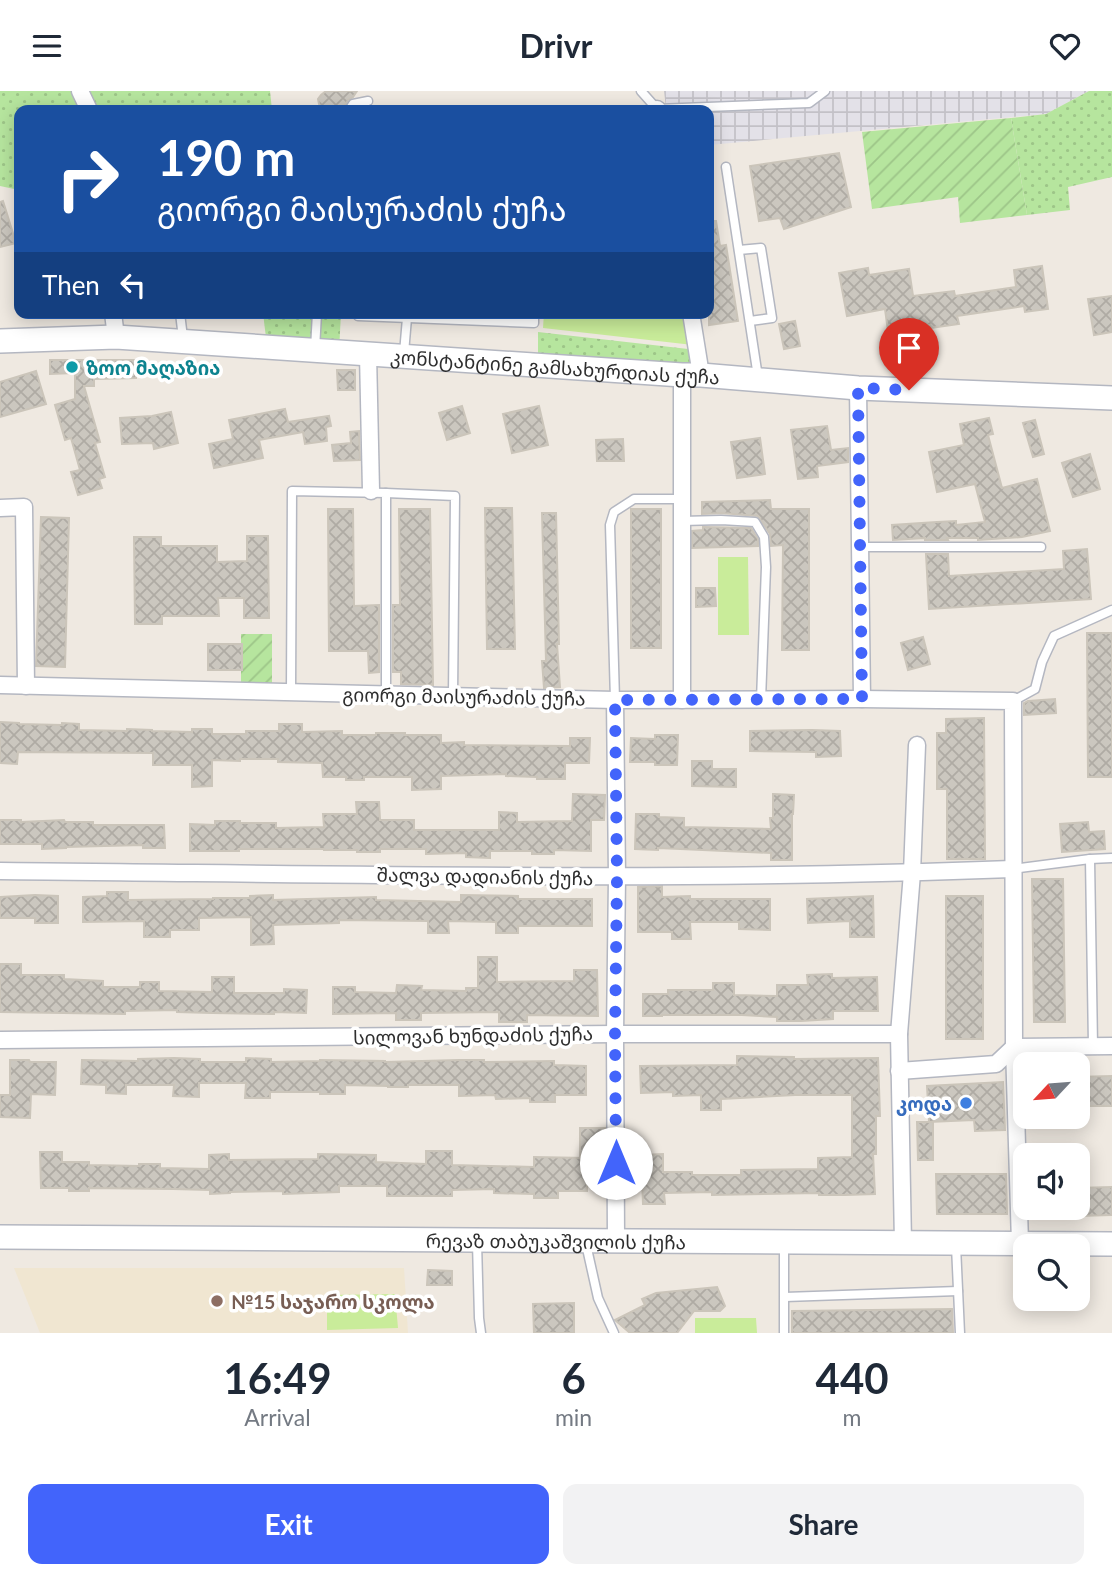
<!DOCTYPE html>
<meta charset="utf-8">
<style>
:root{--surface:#fff;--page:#f2f2f3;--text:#1f2937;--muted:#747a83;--accent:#4264fb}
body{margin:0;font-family:Lato,"Noto Sans Georgian",sans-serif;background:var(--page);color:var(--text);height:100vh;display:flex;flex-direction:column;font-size:26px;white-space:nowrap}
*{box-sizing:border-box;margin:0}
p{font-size:23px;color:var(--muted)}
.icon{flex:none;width:38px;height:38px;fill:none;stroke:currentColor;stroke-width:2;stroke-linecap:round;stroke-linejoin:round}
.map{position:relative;height:1242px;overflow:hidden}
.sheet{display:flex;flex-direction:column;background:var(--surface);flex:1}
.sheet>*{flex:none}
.banner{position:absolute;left:14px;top:14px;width:700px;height:214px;border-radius:14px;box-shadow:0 4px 18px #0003;background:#1a4fa0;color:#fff;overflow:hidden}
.needle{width:46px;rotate:244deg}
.buttons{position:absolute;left:1013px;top:961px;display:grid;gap:14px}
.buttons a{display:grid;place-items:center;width:77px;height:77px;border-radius:14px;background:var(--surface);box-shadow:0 4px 18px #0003;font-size:35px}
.pin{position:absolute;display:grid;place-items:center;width:60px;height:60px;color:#fff;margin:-72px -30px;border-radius:50% 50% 50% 0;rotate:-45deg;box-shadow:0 0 7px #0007}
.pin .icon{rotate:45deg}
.me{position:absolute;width:77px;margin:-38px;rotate:0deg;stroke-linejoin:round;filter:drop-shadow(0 0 5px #0008)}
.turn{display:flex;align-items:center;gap:24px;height:147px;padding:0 28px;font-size:32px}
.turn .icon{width:91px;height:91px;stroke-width:2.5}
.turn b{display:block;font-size:49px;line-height:60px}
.then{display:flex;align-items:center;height:66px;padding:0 28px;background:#0003;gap:14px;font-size:26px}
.eta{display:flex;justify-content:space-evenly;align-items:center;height:119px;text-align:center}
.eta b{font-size:42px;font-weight:700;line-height:49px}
.primary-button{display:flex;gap:14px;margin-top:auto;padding:14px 28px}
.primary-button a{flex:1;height:80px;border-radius:14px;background:var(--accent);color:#fff;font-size:28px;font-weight:700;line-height:80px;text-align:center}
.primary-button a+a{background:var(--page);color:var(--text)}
header{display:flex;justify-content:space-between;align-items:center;height:91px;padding:0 28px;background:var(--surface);font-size:32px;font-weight:700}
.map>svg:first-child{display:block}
.industrial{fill:url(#industrial-grid)}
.education{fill:#f0e6d1}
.grass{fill:url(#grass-dots)}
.garden{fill:url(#garden-furrows)}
.pitch{fill:#c9ec9a}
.building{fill:url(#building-cross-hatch);stroke:#cbc5ba;stroke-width:2}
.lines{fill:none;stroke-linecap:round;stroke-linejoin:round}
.lane-casing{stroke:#b4b7c1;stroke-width:11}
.street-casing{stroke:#b4b7c1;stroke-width:19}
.secondary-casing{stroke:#b4b7c1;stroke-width:26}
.lane{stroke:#fff;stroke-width:8}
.street{stroke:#fff;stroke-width:16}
.secondary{stroke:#fff;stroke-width:23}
.route{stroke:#4264fb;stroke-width:12;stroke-dasharray:0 21.6}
.culture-dot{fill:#0f9aa8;stroke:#fff;stroke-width:2.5}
.shop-dot{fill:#3f7fe0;stroke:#fff;stroke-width:2.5}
.education-dot{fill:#8d6e63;stroke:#fff;stroke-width:2.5}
.labels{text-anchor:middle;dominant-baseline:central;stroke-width:7;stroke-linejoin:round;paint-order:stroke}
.street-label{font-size:19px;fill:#2e2e2e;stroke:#fff}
.culture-label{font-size:19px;font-weight:bold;fill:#0d838f;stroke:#fff;text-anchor:start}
.shop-label{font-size:19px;font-weight:bold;fill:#366cbe;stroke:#fff;text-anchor:end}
.education-label{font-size:19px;font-weight:bold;fill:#785e54;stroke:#fff;text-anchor:start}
</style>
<header><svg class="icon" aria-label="menu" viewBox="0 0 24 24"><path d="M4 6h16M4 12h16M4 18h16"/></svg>Drivr<svg class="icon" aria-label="heart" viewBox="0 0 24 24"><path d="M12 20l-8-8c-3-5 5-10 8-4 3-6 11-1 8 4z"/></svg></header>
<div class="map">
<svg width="1112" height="1242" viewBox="0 0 1112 1242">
<defs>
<pattern id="industrial-grid" width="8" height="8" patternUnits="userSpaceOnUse" patternTransform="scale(1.75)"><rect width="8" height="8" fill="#e3e1e8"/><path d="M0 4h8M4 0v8" fill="none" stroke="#c3c1c7"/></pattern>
<pattern id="grass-dots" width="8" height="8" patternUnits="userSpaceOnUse" patternTransform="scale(1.75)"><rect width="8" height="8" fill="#b6e59e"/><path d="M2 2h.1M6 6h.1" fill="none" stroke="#9dc588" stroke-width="1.8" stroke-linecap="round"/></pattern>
<pattern id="garden-furrows" width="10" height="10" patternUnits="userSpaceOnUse" patternTransform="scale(1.75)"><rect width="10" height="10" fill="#b6e59e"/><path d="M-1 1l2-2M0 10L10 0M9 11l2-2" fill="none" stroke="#9dc588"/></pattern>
<pattern id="building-cross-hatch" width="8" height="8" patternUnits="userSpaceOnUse" patternTransform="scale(1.75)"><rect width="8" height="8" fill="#cbc7bf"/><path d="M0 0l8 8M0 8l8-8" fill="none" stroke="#afaba4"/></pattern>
</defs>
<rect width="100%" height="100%" fill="#efe9e1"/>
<path class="industrial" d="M664 0H1089L1046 23 709 54V19L666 17Z"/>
<path class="education" d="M14 1177H404L408 1242H40Z"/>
<g class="grass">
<path d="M0 0H270L272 19H243V17L211 19H19V99L0 95Z"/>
<path d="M1089 0H1112V86L1068 96 1070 119 1027 124 1011 27 1046 23Z"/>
<path d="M263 222H341L339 260 267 255Z"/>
<path d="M538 241 697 259 701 284 538 274Z"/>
</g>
<g class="garden">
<path d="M1011 27 1027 124 960 132 958 106 872 118 862 41Z"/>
<rect x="241" y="543" width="31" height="49"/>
</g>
<g class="pitch">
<path d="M544 222H688L693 254 543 237Z"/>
<path d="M718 466H748L749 544H718Z"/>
<path d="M395 1203 398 1237 327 1239V1204Z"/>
<path d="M695 1227H756L757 1242H695Z"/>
</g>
<g class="building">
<path d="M326 0H357L353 6 348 9 342 19H325L321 17 319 13 318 8 321 4Z"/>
<path d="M839 62 851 116 784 138 780 127 759 130 750 75Z"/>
<path d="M3 110 16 152 0 156V111Z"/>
<path d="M709 130H716L720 155 726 154 738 230 709 234Z"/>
<path d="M1042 175 1048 218 1025 221 1024 215 957 225 959 233 930 237V234L888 240 885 218 847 225 839 182 868 177 869 184 909 178 913 205 954 200 955 205 1016 196 1014 179Z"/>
<path d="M1112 205V241L1094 244 1088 208Z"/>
<path d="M795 230 800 255 784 258 779 233Z"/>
<path d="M50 269H136V287L94 288V295H84L100 351 95 352 105 386 99 388 102 397 78 404 71 381 80 379 71 347 65 349 55 314 75 308V282L50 283Z"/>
<path d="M337 279H355V299H338Z"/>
<path d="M36 280 46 313 0 326V291Z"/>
<path d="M462 315 470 342 447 349 439 322Z"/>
<path d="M539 315 548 354 512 362 503 323Z"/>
<path d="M285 318 288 331 329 325 331 335 326 336 327 350 305 353 303 341 259 349 263 367 214 377 209 353 233 348 229 329Z"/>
<path d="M171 321 178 352 154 358 153 352 122 353 120 327 152 325Z"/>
<path d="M989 327 993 343 988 344 1002 397 1037 388 1050 440 1022 446 978 449V447H947L948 449H925V447L893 449 892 434 937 431 956 430V434L985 431 975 393 937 401 929 361 964 354 960 333Z"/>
<path d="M1035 329 1044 363 1033 366 1023 332Z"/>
<path d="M827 335 831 359 848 357V371L817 375 818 386 798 388 791 339Z"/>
<path d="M359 340 360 369 334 370 332 354 351 352 350 341Z"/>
<path d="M760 347 765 383 737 387 731 351Z"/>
<path d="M623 348 624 370H597L596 349Z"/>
<path d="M1090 363 1100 398 1073 406 1062 372Z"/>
<path d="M770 409 771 418H809V559H782L783 454 771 455 770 443 758 425 721 422 702 423V411Z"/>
<path d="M485 417H512L515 558H487Z"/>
<path d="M328 418H353L354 515 379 514V581L369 582 368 560H329Z"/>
<path d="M399 418H430L433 594 401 593V581H393V514H400Z"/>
<rect x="631" y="418" width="30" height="139"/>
<path d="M542 422H556L559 553H557L560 596 544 597 542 570H546Z"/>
<path d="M41 426 69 427 65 576 36 575Z"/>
<path d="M703 436 751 437 758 448V455L692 457V440L703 439Z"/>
<path d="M247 445H268L269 527H244V507H218L219 525H162V533H135L134 446H161V455H217V471L247 470Z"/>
<path d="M1087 458 1091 508 929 518 926 463H948L949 485 1064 478 1063 460Z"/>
<path d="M696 497H715L716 515 696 516Z"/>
<path d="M1087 542H1112V686H1088Z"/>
<path d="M923 546 930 573 908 579 901 552Z"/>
<rect x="208" y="553" width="34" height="26"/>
<path d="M1055 608 1056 622 1024 624V612L1028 610Z"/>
<path d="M984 627 985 768H947V698H937V642H946V628Z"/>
<path d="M0 631 19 632V633L62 634V632L79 633V639L127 640V638L152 639V640L192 641V638H212V643H246V640H279V633H302V641L342 640V644H376V642H405V644H441V652L464 651V654L570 655V647H590L589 672H565V688H537V686L506 685V683L441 685V698L412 699V686H364V689H346V686H323L322 672 278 671V668H240V670L212 669V695L192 696V674H153V662L18 661 17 673 0 672Z"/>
<path d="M812 639 840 640 841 665 816 666V661L750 660V640Z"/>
<path d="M655 644H678L677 674H655V671H630L631 647 655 648Z"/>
<path d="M692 670H712V678H736V696L692 695Z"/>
<path d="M573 703 605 704 604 729H591V760L554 759V763H532V760H490V767L466 766V762L426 763V758H380V761H357V759H324V758H239V760H190V733L215 734V730H240V732H276V737L324 736 323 723H357L356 711H379L380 729H414V739H499V721L517 722V731L572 730Z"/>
<path d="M773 703 794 704 793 723H792V769H771V762L658 757V759L635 758 636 723H659V726L684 727V736L771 738 770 727H773Z"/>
<path d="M0 729H21V731L64 729 65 731H93V734H164L165 757H143V754L66 756V757L42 758V753H0Z"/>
<path d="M1088 731 1089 741 1104 740 1105 758 1062 761 1060 733Z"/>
<path d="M1032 788H1063L1065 931H1034Z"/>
<path d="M662 795V806L690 805V808H770V839L739 838V831H690L691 848H672V841H638V796Z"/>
<path d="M107 801H128V809L213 808V807H250V805L273 804V809L376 806V809L461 811V804L518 805V808H592V835H518V842H496V831L448 830 449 842H428V830L339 829V832L273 834 274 853 251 854V826L199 827V839H170V846H144V830L83 831V806L107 805Z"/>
<path d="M35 804 58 805V832H35V827H0V806Z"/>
<path d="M873 805 874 846H850V830L808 832 807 808Z"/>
<rect x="946" y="805" width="37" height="143"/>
<path d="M478 866H497V891L574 890V879H597L598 925 527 924V931H499V921L421 922V929H396V922L333 923V896H355V901L396 902 397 894 422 895 421 899 466 900V897H478Z"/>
<path d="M0 873H21V884H64V888L103 890V896H140V891H159V900L212 901V886H234V902H284V898L307 899 306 922 274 921V923L212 922 177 921V919L125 920V923L0 921Z"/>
<path d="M832 883V887L877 886 878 920H833V928L801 930H777V926L742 924H662V925H643V903H668V899H713V892H734V904L777 905V894H808L807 884Z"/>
<path d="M737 965 794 966V968L878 967 880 1025H876V1063H873L875 1103 845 1104H819V1102L712 1104V1101L664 1102 665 1113H643L641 1064 663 1063V1081H692V1084H741V1079L818 1078V1067L852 1066V1004H795L721 1008V1019H701V1004L673 1005V1001L641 1002 640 975 737 974Z"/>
<path d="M174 967 200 968V971H246V967L271 968V971L320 970V969L385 970V971L459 969H484V971L554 970V974L586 975V1004H555V1011H530V1007L496 1008 495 1004 459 1005V994H408V996H388V995L345 994V1003H320V1001H270V1007H245L246 992H199V1006L173 1005 174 994H126V1003L106 1002V994L81 993 82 969 138 970V968Z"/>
<path d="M10 969H29L30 971H56L55 1004 31 1003 30 1027 0 1026V1004H10Z"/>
<path d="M1112 985V1015H1078V986Z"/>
<path d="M1003 991 1005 1039 975 1040 974 1029 929 1031 927 995Z"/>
<path d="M917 1031H933V1069H918Z"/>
<path d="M580 1037H605V1065L580 1066Z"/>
<path d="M426 1060H452V1074L534 1076V1066L587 1067V1100H558V1107H534V1103L494 1102V1098L452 1099V1105H387V1095H339V1101L283 1103V1100L230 1101V1102L210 1103V1099L173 1098 89 1097V1100H69V1097H41L40 1061H62V1071H89V1074L139 1075V1073H160V1077L209 1078V1064L229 1063V1069L318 1068V1063L376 1064V1071L426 1073Z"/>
<path d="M936 1083H1006L1007 1123H937Z"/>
<path d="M1112 1096V1124L1078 1125V1097Z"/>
<path d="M428 1179 452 1180V1194H427Z"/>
<path d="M717 1196 725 1215 720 1220H694L677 1242H630L615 1229 645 1214 642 1208 656 1202Z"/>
<path d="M574 1212V1242H534L533 1213Z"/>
<path d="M952 1218 953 1242H792V1220Z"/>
</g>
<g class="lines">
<defs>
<g id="lane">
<path d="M641 0 657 18 809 12 825 0"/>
<path d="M349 19 353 13 368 10"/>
<path d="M726 76 758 286"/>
<path d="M739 159 761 157 772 227 750 230"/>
<path d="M180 222 183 247"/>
<path d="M358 222V225L534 232V222"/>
<path d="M315 258 317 222"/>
<path d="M404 262 407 227"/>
<path d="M386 402 455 405 453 605"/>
<path d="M682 430 721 429 755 431 764 446 766 476 761 609"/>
<path d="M860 456H1041"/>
<path d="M291 601 292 400 386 402V603"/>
<path d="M615 609 610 434 614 421 634 408H682"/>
<path d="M1013 610 1035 598 1042 571 1054 545 1112 519"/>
<path d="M1090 768 1093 955"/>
<path d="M1012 778 1090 768 1112 767"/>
<path d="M477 1151 479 1227 481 1242"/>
<path d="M586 1153 598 1207 614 1242"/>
<path d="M784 1154V1242"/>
<path d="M956 1155 960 1242"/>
<path d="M785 1206 958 1200"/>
</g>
<g id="street">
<path d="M80 0 89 19"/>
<path d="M657 18 658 19"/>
<path d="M113 222 116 246"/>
<path d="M691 222 701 284"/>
<path d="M368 263 371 400"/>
<path d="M682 284V609"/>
<path d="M858 297 862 608"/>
<path d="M0 417 24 416 26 595"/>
<path d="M0 594 615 609 862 608 1013 610 1014 956 1020 1152"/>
<path d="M615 609 617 786 615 943 616 1150"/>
<path d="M0 780C337 783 675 791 1012 778"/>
<path d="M0 949 615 943H899"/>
<path d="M899 980 996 973 1014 956 1112 955"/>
<path d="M903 1152 899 943 912 782 917 654"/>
</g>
<g id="secondary">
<path id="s1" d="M0 250 116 246 682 284H701L858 297 1112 307"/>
<path id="s2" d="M0 1146 1112 1153"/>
</g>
</defs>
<use href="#lane" class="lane-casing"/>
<use href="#street" class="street-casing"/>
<use href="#secondary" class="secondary-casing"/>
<use href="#lane" class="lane"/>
<use href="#street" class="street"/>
<use href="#secondary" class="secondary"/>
</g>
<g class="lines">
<path class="route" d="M616 1072 615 943 617 786 615 609 862 608 858 297 909 299"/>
</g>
<circle class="culture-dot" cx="72" cy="276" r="7"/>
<circle class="shop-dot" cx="966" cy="1012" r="7"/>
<circle class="education-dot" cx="217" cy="1210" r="7"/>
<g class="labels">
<g class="street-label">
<text stroke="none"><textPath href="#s1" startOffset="556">კონსტანტინე გამსახურდიას ქუჩა</textPath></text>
<text transform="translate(464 605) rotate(1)">გიორგი მაისურაძის ქუჩა</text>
<text transform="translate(485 785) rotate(1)">შალვა დადიანის ქუჩა</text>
<text transform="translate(473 944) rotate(-1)">სილოვან ხუნდაძის ქუჩა</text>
<text stroke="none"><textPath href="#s2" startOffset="556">რევაზ თაბუკაშვილის ქუჩა</textPath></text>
</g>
<g class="culture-label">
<text x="86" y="276">ზოო მაღაზია</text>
</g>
<g class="shop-label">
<text x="952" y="1012">კოდა</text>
</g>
<g class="education-label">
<text x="231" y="1210">№15 საჯარო სკოლა</text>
</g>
</g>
</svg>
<div class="buttons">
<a><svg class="needle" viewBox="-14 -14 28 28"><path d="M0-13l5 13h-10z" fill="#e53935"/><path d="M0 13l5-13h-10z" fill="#747a83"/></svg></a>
<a><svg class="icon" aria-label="sound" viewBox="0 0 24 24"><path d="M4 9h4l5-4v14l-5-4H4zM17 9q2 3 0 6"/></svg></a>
<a><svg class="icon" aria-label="search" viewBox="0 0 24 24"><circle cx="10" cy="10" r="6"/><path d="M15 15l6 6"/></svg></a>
</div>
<div class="pin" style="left:909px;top:299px;background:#d93025"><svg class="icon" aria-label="arrive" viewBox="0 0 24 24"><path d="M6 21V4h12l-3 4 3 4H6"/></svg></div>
<svg class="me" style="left:616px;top:1072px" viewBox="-20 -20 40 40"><circle r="19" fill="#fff"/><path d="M0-13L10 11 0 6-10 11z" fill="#4264fb"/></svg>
<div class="banner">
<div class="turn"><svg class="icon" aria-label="right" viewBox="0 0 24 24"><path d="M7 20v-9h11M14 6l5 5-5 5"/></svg><div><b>190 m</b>გიორგი მაისურაძის ქუჩა</div></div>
<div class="then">Then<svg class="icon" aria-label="left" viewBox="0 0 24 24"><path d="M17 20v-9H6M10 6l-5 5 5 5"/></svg></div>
</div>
</div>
<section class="sheet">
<div class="eta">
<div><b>16:49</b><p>Arrival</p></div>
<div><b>6</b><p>min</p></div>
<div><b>440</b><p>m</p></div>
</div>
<div class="primary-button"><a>Exit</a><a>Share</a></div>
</section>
